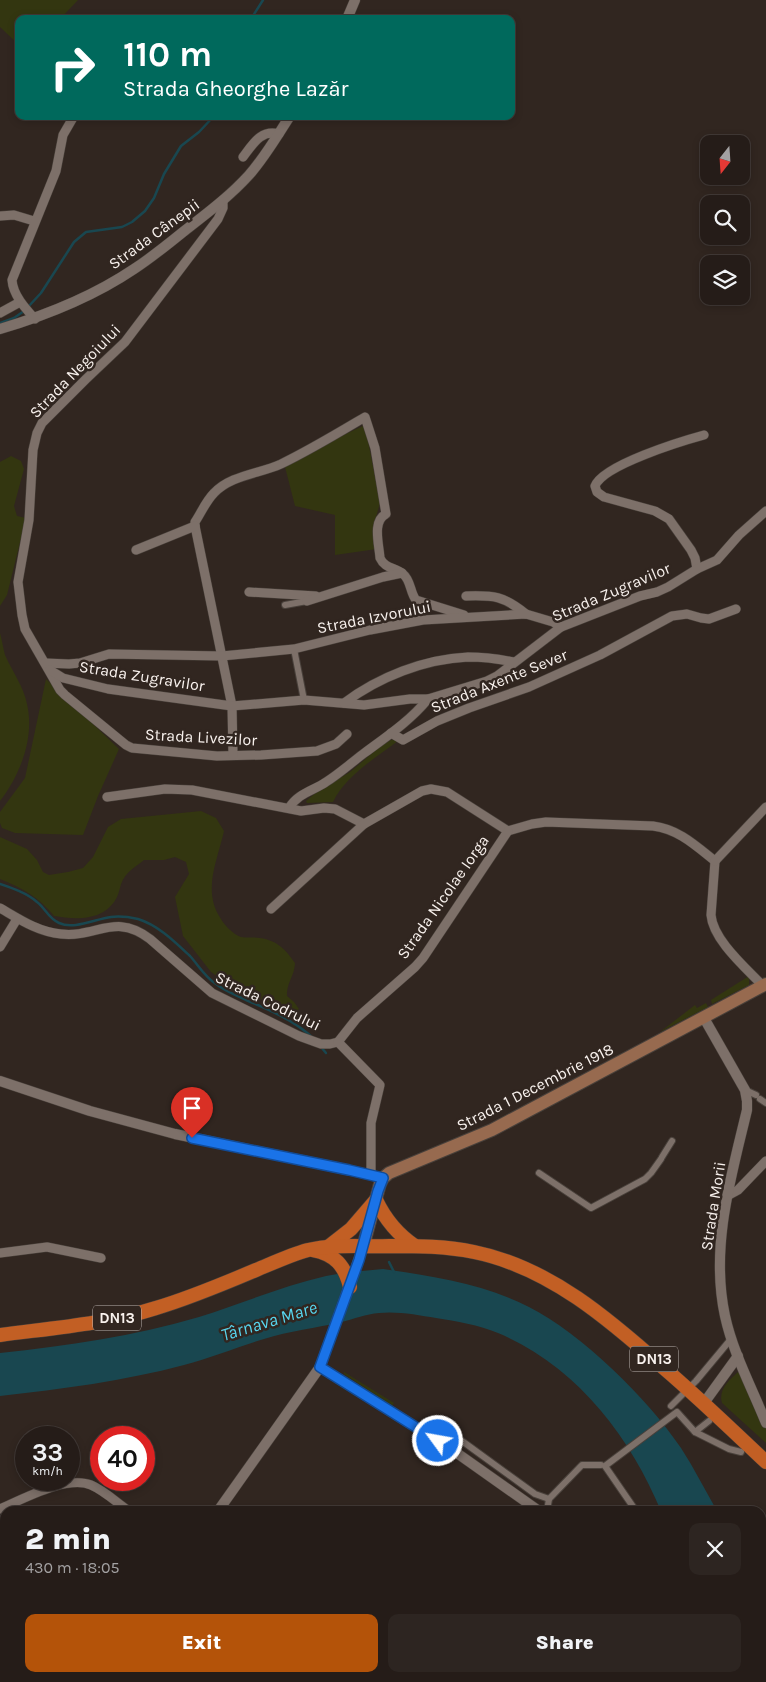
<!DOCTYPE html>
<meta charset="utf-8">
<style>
:root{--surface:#251c18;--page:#2d2521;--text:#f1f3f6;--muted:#a3a1a2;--line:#423a37;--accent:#b45309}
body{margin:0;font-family:Karla,sans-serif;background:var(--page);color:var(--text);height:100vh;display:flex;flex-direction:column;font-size:19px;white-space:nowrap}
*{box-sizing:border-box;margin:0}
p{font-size:16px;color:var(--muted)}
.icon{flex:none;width:28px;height:28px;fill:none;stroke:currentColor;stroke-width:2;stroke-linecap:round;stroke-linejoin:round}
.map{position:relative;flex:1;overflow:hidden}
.sheet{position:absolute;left:0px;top:1506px;width:766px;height:176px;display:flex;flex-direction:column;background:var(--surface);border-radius:15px 15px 0 0;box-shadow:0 2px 8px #0003,0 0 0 1px var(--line)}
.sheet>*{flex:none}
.top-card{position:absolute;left:15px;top:15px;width:500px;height:105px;border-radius:10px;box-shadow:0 2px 8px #0003,0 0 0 1px var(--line);background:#00695c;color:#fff;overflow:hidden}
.needle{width:32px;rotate:197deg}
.buttons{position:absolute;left:700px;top:135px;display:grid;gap:10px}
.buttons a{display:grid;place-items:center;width:50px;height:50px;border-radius:10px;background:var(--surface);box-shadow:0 2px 8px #0003,0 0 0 1px var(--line);font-size:25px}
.speed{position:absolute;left:15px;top:1426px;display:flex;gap:10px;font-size:25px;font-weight:700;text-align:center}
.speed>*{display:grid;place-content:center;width:65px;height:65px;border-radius:50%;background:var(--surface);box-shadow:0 2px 8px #0003,0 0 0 1px var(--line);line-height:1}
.speed small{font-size:12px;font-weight:400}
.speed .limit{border:8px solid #d22;background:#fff;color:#111}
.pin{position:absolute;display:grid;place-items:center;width:42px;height:42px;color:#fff;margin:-51px -21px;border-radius:50% 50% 50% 0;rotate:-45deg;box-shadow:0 0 5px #0007}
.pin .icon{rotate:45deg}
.me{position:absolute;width:55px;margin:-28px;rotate:302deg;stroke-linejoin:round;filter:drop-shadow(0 0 4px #0008)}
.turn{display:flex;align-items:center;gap:18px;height:105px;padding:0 25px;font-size:22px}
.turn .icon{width:65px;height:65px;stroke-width:2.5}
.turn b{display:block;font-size:35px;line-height:42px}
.round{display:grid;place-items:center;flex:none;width:52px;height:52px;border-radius:10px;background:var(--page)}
.head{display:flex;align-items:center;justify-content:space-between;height:85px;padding:0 25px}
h1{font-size:30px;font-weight:800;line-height:38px}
.button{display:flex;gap:10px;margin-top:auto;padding:10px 25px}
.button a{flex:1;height:58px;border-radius:10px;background:var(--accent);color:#fff;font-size:20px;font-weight:800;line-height:58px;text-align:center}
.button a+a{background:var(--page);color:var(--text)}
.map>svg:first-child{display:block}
.green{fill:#333610}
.water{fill:#194750}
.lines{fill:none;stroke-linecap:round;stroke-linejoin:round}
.stream{stroke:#194750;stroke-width:2.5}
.pedestrian-casing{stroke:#49413b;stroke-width:8}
.minor-casing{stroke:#49413b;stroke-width:10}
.tertiary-casing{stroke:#49413b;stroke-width:11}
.secondary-casing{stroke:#49413b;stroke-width:14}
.trunk-casing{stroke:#49413b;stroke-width:15}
.pedestrian{stroke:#7d7069;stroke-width:6}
.minor{stroke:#7d7069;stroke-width:9}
.tertiary{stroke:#7d7069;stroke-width:10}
.secondary{stroke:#976a4f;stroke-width:12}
.trunk{stroke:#c25f24;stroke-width:14}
.route-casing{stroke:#114b97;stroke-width:12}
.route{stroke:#1a73e8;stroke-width:9}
.labels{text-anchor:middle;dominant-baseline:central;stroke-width:5;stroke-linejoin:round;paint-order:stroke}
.shield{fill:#312620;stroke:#bcb4b0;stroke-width:1}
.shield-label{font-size:15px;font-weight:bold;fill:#f8f1ed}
.street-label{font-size:16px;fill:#f8f1ed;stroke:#312620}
.water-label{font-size:18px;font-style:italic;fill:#57d6ef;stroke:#312620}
</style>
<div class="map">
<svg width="766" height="1682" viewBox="0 0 766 1682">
<rect width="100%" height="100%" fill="#312620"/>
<g class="green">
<path d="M0 0H78L60 19H19V45L0 27Z"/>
<path d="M365 425 380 503 374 524 377 549 335 555V515L295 506 284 463Z"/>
<path d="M11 456 21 461 24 469 14 506 17 516 26 518 7 595 0 606V462Z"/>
<path d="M0 633C2 640 3 648 5 655 12 671 24 687 27 704 35 738 20 775 0 801Z"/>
<path d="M46 679 119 749 98 796 83 835 15 833 2 828 0 823V812L25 778Z"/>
<path d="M397 739 399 740C376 758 346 775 333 802L307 803 306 801 318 791 350 772 382 745 391 740Z"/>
<path d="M201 811 216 818 224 831C217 862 202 891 221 919 225 926 233 934 241 937 246 938 254 937 260 938 278 941 285 949 295 963 294 978 287 981 287 996L294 1002 299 1009 293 1013 278 1008 226 982 211 972 183 936 175 897 189 874 186 862 175 857 164 860H144C138 865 128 871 124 878 120 884 120 891 117 897 105 921 77 920 54 916 40 898 21 887 0 879V837L27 849 37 860 43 872 49 875 68 872 83 868 93 857 108 827 121 819Z"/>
<path d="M749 976V985L712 1004 711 1000Z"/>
<path d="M706 1003 708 1007 660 1032 695 1005 697 1008Z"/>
<path d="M344 1372 394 1403 392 1406 344 1374Z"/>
<path d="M738 1372H740L766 1426V1443L722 1403C718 1390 729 1380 738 1372Z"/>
</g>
<g class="water">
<path d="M383 1269C433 1276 484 1284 529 1307 582 1334 648 1399 681 1448 694 1468 705 1490 717 1511H661C630 1436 575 1365 498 1333 479 1325 456 1321 436 1318 418 1315 397 1311 379 1313 366 1314 354 1319 342 1322 316 1328 289 1331 264 1339 237 1347 211 1358 184 1365 124 1381 62 1389 0 1396V1353C67 1346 134 1336 199 1317 241 1304 282 1286 326 1276 344 1272 364 1271 383 1269Z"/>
<path d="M761 1587 766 1594V1663L761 1656Z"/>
</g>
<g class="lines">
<g class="stream">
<path d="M251 19 263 0"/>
<path d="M28 307 41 293 74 242 86 232 122 227 132 222 145 211 154 198 164 174 181 146 199 132 214 116"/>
<path d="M0 323 14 318 24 311"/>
<path d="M0 884C12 888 27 893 37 902 46 909 48 918 59 923 74 930 95 919 111 917 119 916 129 917 138 919 158 925 175 942 190 956 199 966 205 977 216 984 225 991 236 995 246 1000 270 1010 293 1020 312 1037"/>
<path d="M321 1047 326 1053"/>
<path d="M389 1262 394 1272"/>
</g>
<defs>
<g id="pedestrian">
<path d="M285 605 307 601"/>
<path d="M294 649 304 700"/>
<path d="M745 1090 756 1095"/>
<path d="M760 1099 766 1103"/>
<path d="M662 1157 672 1141"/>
<path d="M539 1173 591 1208 645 1179 651 1173 661 1159"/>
<path d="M671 1406 696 1381 731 1339"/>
<path d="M695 1432 709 1421"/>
<path d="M462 1441 535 1494 549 1499"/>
<path d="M547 1511 549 1499 582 1465H601"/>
<path d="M636 1511 605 1466 677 1412 695 1432 729 1449 741 1452"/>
<path d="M752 1678 755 1682"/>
</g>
<g id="minor">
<path d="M243 157C253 144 261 129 279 134"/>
<path d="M223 202V208L218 219 125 342 86 379 42 423 37 433 33 450 29 520 18 582 22 615 25 629 60 690 65 695 126 745 132 748 217 756 261 755 317 751 336 744 347 734"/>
<path d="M0 216 14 215 34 221"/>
<path d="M0 313 20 302"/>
<path d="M35 319C25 308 13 295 12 280L56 171 63 135 74 116"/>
<path d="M195 526V522C201 513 206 501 214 493 231 475 259 474 281 464 310 450 338 433 365 417L375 448 386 514C372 521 379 544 380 558 385 569 395 567 403 574 411 580 410 593 416 600L464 615"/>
<path d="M195 526 232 706 233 755"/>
<path d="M136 550 195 526"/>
<path d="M697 569 695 558 691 550 669 519 655 511 604 497 597 492 595 486C603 465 682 441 704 435"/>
<path d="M249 592 316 596"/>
<path d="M466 596C494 595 504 596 526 614"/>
<path d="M307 601 383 577 402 573"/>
<path d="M45 663 69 664 80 663 109 654 222 656 294 649 370 630 423 620 526 614 553 622 561 627"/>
<path d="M50 670 63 678 108 689 232 706 304 700 364 705 410 699H428L487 681 497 676 561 627 640 596 657 592 668 587 697 569 717 560 739 535 766 511"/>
<path d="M344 703C379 677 424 659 468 657 484 657 499 659 514 662"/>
<path d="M391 733 403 740 437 721 469 708 529 687 600 655 672 616 687 614 701 618 709 619 736 609"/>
<path d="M107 797 165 789 192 790 301 811 324 808 335 809 364 824"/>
<path d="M289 808C298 793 313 791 326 782 339 774 351 763 363 754 386 737 410 721 428 699"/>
<path d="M508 831 532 824 546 822 653 826C678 829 695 845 715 861"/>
<path d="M715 861 711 915C713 940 746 968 763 986"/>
<path d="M715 861 766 807"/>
<path d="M0 908C19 919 38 932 61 934 97 938 115 912 150 939L212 993 299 1036 321 1044H330L338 1042"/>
<path d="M271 909 364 824 422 791 431 789 447 792 508 831"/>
<path d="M0 947 17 919"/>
<path d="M338 1042 357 1018 415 967 423 958 508 831"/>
<path d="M338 1042 380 1085 371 1123V1174"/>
<path d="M727 1196 738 1190 766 1161"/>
<path d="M0 1253 47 1247 101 1258"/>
<path d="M0 1509C23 1499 67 1475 91 1485 105 1491 117 1503 129 1511"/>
<path d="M0 1677 5 1673"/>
<path d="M398 1682 405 1678"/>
</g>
<g id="tertiary">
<path d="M347 19 355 0"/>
<path d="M0 329C47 315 94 296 134 269 151 258 167 245 183 232 206 214 229 197 249 175 265 157 277 136 290 116"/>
<path d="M704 1018 745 1090 747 1101V1110C731 1177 710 1247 725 1316 733 1353 752 1388 766 1423"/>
<path d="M0 1081 90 1111 175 1134 349 1170 383 1178"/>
<path d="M320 1367 454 1451 539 1511"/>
<path d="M704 1403 738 1356"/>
<path d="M218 1511 320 1367 363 1247"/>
<path d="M95 1682 99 1678"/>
<path d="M581 1682 583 1678"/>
</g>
<path id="secondary" d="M363 1247 380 1184 383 1178 389 1173 492 1130 766 984"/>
<g id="trunk">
<path d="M328 1247 351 1229 376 1200C385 1219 397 1234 415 1246"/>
<path d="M313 1250C335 1254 345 1266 350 1287"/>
<path d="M0 1335C52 1328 106 1324 156 1308 190 1298 223 1284 256 1270 273 1263 290 1255 308 1250 334 1244 362 1247 389 1246 418 1246 446 1246 474 1252 549 1267 610 1320 665 1369 700 1399 733 1431 766 1462"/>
</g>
</defs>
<use href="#pedestrian" class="pedestrian-casing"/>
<use href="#minor" class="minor-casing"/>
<use href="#tertiary" class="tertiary-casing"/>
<use href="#secondary" class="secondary-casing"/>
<use href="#trunk" class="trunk-casing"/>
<use href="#pedestrian" class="pedestrian"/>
<use href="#minor" class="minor"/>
<use href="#tertiary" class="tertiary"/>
<use href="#secondary" class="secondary"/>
<use href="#trunk" class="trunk"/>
</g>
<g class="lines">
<defs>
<path id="route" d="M192 1138 349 1170 383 1178 378 1191 359 1260 320 1367 438 1441"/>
</defs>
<use href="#route" class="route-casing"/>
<use href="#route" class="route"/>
</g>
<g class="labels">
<g class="shield">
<rect x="93" y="1305.5" width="48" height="25" rx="4"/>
<rect x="630" y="1346.5" width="48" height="25" rx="4"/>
</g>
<g class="shield-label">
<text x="117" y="1318">DN13</text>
<text x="654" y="1359">DN13</text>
</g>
<g class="street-label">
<text transform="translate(154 234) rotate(-36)">Strada Cânepii</text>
<text transform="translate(75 371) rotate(-46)">Strada Negoiului</text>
<text transform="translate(611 592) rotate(-23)">Strada Zugravilor</text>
<text transform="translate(374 617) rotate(-11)">Strada Izvorului</text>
<text transform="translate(142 676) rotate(9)">Strada Zugravilor</text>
<text transform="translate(499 681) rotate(-22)">Strada Axente Sever</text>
<text transform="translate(201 737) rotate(3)">Strada Livezilor</text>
<text transform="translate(443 897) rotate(-55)">Strada Nicolae Iorga</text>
<text transform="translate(268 1001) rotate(26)">Strada Codrului</text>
<text transform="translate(535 1087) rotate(-27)">Strada 1 Decembrie 1918</text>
<text transform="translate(713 1206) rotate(-81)">Strada Morii</text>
</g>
<g class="water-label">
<text transform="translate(269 1321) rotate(-17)">Târnava Mare</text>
</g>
</g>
</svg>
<div class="buttons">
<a><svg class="needle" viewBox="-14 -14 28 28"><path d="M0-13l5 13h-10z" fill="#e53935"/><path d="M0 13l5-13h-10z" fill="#a3a1a2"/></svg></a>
<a><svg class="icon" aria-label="search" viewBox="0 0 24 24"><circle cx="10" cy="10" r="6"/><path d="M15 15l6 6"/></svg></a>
<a><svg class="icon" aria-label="layers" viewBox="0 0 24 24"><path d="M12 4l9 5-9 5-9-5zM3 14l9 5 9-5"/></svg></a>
</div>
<div class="speed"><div>33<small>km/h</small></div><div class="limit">40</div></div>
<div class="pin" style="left:192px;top:1138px;background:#d93025"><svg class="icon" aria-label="arrive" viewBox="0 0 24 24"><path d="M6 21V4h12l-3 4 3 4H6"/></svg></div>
<svg class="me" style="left:438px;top:1441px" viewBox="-20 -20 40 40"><circle r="17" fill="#1a73e8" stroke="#fff" stroke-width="3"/><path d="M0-11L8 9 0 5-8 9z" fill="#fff"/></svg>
<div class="top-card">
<div class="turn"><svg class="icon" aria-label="right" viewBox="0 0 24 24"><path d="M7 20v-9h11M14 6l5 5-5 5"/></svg><div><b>110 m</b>Strada Gheorghe Lazăr</div></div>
</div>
<section class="sheet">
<div class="head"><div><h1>2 min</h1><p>430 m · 18:05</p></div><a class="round"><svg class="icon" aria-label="close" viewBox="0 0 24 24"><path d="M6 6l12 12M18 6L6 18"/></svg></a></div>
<div class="button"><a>Exit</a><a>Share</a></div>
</section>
</div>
